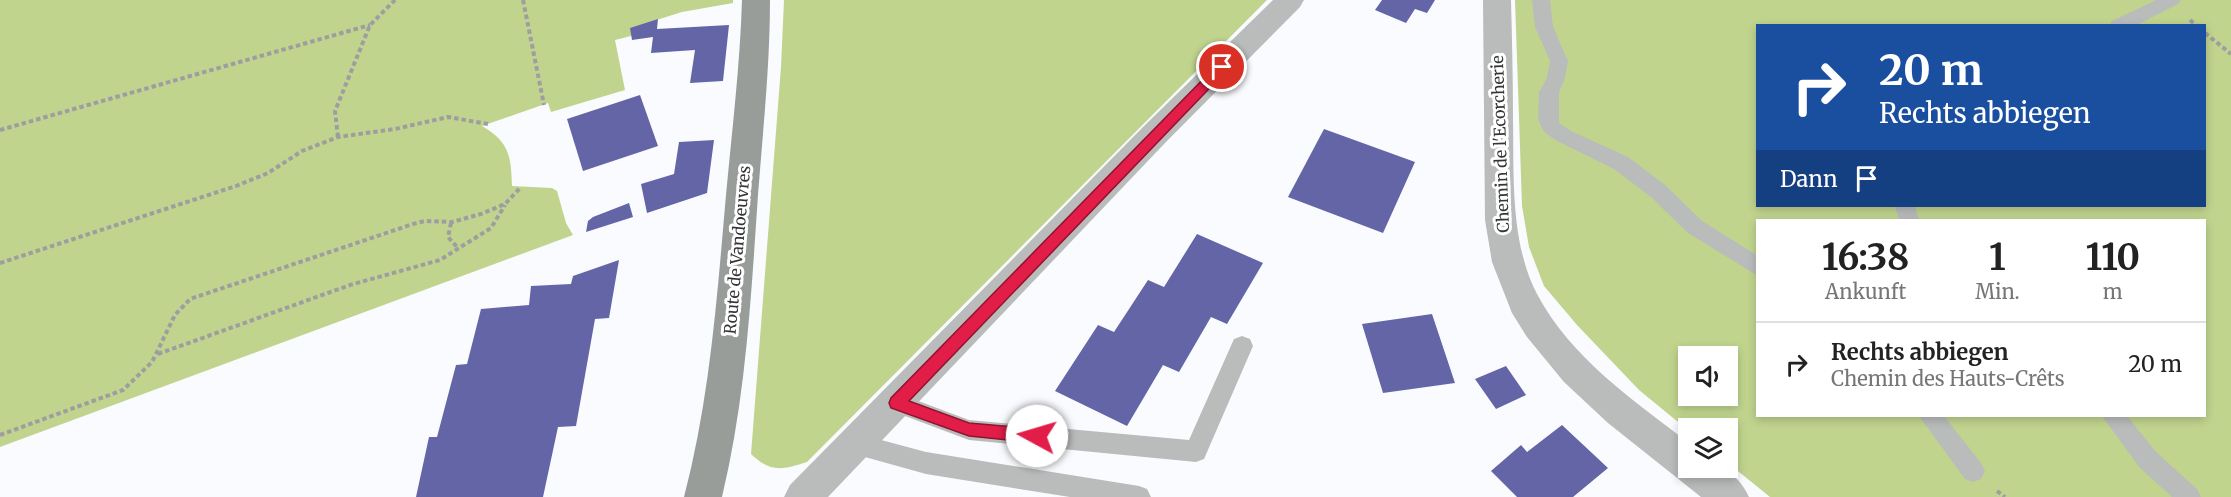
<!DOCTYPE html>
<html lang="de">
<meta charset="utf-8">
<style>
:root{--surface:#fff;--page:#f6f6f6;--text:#222;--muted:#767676;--line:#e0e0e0}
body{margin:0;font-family:Merriweather,serif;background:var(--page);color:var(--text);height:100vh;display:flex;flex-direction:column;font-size:22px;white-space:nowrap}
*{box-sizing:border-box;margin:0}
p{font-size:20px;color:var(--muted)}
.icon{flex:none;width:33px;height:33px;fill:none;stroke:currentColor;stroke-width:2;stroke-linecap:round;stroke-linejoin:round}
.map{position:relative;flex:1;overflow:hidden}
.details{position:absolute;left:1756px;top:219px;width:450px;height:198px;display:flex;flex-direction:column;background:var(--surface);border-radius:0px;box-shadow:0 3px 9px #0003}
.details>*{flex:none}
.guide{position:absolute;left:1756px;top:24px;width:450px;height:183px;border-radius:0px;box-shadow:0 3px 9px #0003;background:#1a4fa0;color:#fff;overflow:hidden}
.tools{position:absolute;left:1678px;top:346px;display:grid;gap:12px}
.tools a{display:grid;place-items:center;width:60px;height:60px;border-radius:0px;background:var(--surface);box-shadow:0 3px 9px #0003;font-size:30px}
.pin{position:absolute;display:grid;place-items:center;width:51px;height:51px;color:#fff;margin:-26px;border:3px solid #fff;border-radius:50%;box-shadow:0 2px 6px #0007}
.me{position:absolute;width:66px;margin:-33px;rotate:276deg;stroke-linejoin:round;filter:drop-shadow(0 0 4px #0008)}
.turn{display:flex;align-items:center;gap:21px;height:126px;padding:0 24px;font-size:27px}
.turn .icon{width:78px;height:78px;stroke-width:2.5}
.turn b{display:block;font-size:42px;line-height:51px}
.then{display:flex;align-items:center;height:57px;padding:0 24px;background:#0003;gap:12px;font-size:22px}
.eta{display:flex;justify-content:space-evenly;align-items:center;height:102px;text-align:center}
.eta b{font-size:36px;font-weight:700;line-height:42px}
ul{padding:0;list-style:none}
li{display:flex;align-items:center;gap:18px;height:84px;padding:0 24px;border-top:2px solid var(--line)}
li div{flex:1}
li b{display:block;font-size:22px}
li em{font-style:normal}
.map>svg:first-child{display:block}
.green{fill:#c0d48e;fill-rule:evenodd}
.building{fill:#6365a7}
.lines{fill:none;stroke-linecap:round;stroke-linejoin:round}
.path{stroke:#9e9ea1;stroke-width:4;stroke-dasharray:4.5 3;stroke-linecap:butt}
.service{fill:#b9bcba;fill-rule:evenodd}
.minor{fill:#b9bcba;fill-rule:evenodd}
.secondary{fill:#989d9a;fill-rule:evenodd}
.route{fill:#e11d48;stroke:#92132f;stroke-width:1.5}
.labels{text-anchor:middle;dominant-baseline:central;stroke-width:6;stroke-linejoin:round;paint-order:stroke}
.street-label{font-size:16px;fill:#353538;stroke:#fff}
</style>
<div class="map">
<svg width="2231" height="497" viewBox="0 0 2231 497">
<rect width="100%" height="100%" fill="#fafbfe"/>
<g class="green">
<path d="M0 0H733V3L682 12 631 28V36L615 40 625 90 551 112 548 103 482 126C509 142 511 155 512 186L552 188 557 191 566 223 573 235 0 447Z"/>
<path d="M784 0H1267L807 462C782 470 771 473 751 454L781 67Z"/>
<path d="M1515 0H2231V497H1770L1728 463V429L1689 431 1639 390 1577 325 1544 286 1529 247 1522 206ZM1758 26H2205V206H1758ZM1758 220H2205V416H1758ZM1689 357H1728V396H1689Z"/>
</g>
<g class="building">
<path d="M1382 0H1435L1427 13 1415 9 1406 23 1375 10Z"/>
<path d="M658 19 657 29 729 25 723 81 690 83 695 50 651 53 653 37 632 40 630 28Z"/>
<path d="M640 95 658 146 583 171 567 119Z"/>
<path d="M1324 129 1415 162 1383 233 1288 197Z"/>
<path d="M714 140 707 193 647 213 641 184 674 174 679 142Z"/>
<path d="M629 203 633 217 586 232 588 221 593 217Z"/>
<path d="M1197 234 1263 263 1227 324 1211 317 1179 372 1163 365 1127 426 1055 391 1098 325 1114 332 1148 280 1164 287Z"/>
<path d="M619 260 609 318 595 319 576 426 558 427 543 497H416L429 437H437L456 365 467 364 481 309 529 305 531 286 571 284 573 276Z"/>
<path d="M1432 314 1455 383 1383 393 1362 324Z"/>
<path d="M1506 366 1526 395 1496 409 1475 379Z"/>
<path d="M1562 425 1608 468 1573 497H1517L1491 471 1521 445 1527 452Z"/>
</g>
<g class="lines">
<g class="path">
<path d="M523 0 544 105"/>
<path d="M2190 20 2197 26"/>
<path d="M2205 33 2231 54"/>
<path d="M0 130 370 25"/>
<path d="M338 137 335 111 370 25 395 0"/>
<path d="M451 223 448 237 457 247"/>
<path d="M0 263 236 186 268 173 302 151 338 137 395 129 448 117 488 124"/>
<path d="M158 354 350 285 440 260 491 228 505 205"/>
<path d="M0 435 123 390 152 362 175 315 190 299 413 224 425 221 452 222 481 214 505 204 521 187"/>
<path d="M1997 491 2005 497"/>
</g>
<g class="service">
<path d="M1532 0H1550L1553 27 1568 61 1565 78 1559 92V123L1571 131 1628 157 1665 185 1702 221 1758 256V276L1688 233 1651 197 1614 169 1557 141 1544 132 1538 119 1539 92 1547 78 1550 61 1535 27Z"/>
<path d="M2156 0H2181L2178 4 2135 26H2109L2112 21Z"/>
<path d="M1895 206H1915L1919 220H1899Z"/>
<path d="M1242 336 1250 339 1253 346 1204 459 1196 462 969 440 889 410 886 403 889 396 897 393 969 420 1189 440 1234 339Z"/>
<path d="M1919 416H1944L1981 463 1985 471 1981 479 1973 482 1965 479Z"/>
<path d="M2102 416H2127L2156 452 2197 489 2201 497H2172L2140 468Z"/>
<path d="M855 433 926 452 1139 486 1147 489 1151 497H1070L926 474 847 452 843 444 847 436Z"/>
</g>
<g class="minor">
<path d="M1273 0H1304L1300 7 1165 143 828 497H784L790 485 1143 127Z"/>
<path d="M1483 0H1511C1512 40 1513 79 1513 119 1514 175 1510 242 1537 294 1570 357 1634 401 1689 443V468C1718 468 1735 467 1749 497H1701L1608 423 1564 382 1527 337 1512 313 1492 262 1485 220Z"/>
</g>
<path class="secondary" d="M742 0H770C770 65 763 130 758 195 751 297 746 397 722 497H684C710 398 717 297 726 195 732 130 740 65 742 0Z"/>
</g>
<path class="route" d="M1222 63 1228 67 1226 71 909 401 969 423 1037 429 1042 431 1045 436 1042 441 1037 443 969 436 891 408 889 403 891 398 1218 64Z"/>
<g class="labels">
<g class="street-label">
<text transform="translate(1500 144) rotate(-92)">Chemin de l'Ecorcherie</text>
<text transform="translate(737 250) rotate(-85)">Route de Vandoeuvres</text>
</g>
</g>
</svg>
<div class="tools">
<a><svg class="icon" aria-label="sound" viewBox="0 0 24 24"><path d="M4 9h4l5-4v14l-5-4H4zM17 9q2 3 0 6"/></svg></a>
<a><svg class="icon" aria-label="layers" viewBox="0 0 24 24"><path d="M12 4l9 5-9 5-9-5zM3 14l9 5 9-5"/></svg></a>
</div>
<div class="pin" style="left:1222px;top:67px;background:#d93025"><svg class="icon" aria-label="arrive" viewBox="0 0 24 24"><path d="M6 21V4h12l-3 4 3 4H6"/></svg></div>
<svg class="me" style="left:1037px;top:436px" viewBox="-20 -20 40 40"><circle r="19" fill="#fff"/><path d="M0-13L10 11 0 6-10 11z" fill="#e11d48"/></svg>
<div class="guide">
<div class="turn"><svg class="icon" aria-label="right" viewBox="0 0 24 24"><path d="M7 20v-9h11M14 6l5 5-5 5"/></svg><div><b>20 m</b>Rechts abbiegen</div></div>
<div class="then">Dann<svg class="icon" aria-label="arrive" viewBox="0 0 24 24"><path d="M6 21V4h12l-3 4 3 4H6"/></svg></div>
</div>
<section class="details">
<div class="eta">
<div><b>16:38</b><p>Ankunft</p></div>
<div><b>1</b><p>Min.</p></div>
<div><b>110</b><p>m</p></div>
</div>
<ul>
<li><svg class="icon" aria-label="right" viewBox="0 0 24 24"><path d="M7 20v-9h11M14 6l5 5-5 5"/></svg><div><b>Rechts abbiegen</b><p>Chemin des Hauts-Crêts</p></div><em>20 m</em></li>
</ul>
</section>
</div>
